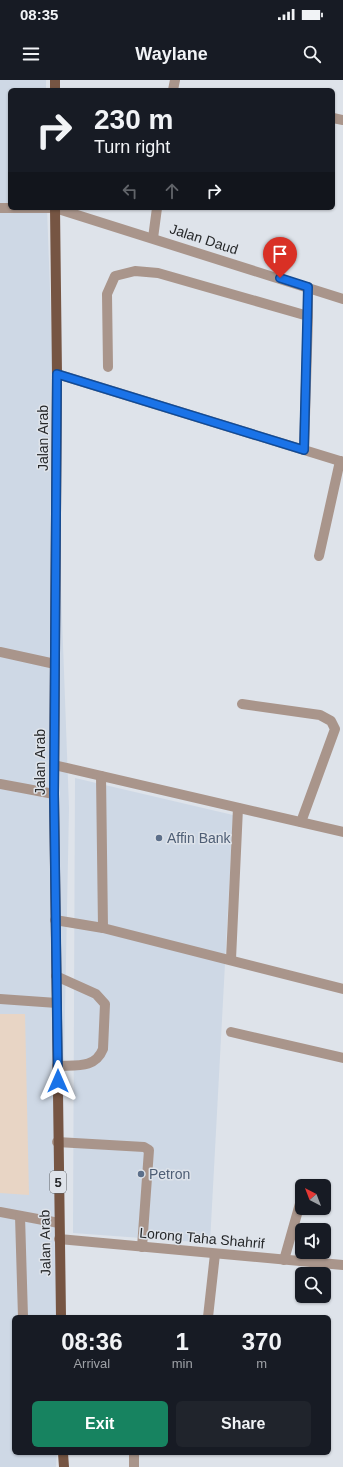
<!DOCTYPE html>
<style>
:root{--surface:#171b24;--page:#20242c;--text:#f1f3f6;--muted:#9ea1a6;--accent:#178360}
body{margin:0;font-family:Arial,sans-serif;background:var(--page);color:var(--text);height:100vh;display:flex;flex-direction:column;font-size:15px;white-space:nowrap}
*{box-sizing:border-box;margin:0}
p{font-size:13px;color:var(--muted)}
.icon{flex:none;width:22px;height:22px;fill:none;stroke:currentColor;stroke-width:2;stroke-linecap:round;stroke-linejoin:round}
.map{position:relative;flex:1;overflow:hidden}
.side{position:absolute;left:12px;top:1235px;width:319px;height:140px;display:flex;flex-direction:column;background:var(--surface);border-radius:6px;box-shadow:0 1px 3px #0004}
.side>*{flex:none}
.banner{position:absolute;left:8px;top:8px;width:327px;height:122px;border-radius:6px;box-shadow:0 1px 3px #0004;background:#171b24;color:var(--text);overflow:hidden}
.needle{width:26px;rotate:318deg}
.buttons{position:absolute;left:295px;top:1099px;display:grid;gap:8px}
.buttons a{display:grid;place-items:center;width:36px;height:36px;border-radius:6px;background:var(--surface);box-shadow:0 1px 3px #0004;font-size:20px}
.pin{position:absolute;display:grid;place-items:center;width:34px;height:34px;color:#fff;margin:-41px -17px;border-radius:50% 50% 50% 0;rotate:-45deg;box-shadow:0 0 4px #0007}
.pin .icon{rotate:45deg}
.me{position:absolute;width:44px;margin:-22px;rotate:0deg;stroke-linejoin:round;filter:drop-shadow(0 0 3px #0008)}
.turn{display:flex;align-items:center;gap:14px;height:84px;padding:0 20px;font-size:18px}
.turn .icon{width:52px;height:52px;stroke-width:2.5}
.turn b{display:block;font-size:28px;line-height:34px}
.lanes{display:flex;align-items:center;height:38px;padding:0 20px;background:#0003;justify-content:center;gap:20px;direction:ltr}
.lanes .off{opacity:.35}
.eta{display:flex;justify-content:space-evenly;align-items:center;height:68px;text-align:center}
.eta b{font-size:24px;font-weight:700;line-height:28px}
.cta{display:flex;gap:8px;margin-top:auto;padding:8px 20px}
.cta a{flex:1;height:46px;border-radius:6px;background:var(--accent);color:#fff;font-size:16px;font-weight:700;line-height:46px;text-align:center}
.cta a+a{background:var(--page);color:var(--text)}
.status{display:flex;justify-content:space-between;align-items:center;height:28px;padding:0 20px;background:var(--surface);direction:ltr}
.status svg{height:11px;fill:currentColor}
header{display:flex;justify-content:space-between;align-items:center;height:52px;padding:0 20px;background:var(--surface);font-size:18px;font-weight:700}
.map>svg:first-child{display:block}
.built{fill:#ced8e5}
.education{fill:#e8d5c5}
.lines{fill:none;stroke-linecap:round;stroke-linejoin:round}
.minor{stroke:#a9958b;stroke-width:10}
.major{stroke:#765543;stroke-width:10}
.route-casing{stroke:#114b97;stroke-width:10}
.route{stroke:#1a73e8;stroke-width:7}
.service-dot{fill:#5c6f8a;stroke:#dee3ea;stroke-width:1.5}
.labels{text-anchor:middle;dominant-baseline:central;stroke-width:3;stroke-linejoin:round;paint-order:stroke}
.shield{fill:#dee3ea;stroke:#5d6064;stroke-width:1}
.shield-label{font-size:13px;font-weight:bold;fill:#26282a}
.street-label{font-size:14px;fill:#26282a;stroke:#dee3ea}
.service-label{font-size:14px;fill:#4e5e75;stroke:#dee3ea;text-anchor:start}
</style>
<div class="status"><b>08:35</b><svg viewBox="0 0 49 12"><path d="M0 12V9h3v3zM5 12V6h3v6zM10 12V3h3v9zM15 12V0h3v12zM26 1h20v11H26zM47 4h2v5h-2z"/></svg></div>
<header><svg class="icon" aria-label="menu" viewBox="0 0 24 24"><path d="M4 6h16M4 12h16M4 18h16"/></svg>Waylane<svg class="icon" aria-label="search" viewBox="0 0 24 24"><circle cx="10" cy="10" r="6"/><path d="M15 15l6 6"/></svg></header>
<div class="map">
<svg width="343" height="1387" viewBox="0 0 343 1387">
<rect width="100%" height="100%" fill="#dee3ea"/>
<g class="built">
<path d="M0 0H46V10H10V128H47L69 728 59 1237H14V1373H57L56 1387H0Z"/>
<path d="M75 698 233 735 210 1163 73 1153Z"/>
</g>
<path class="education" d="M0 934H25L29 1115 0 1113Z"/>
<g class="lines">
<g class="minor">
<path d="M173 10 175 0"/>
<path d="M333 38 343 40"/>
<path d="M0 128H55L343 219"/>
<path d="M153 158 157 128"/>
<path d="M108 287 107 214 115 196 135 191 158 193 308 236V207"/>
<path d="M57 294 343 382"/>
<path d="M304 370 308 236"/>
<path d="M319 476 340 381"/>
<path d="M0 572 55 584"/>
<path d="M242 624 320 635 331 641 335 649 301 742"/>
<path d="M54 685 343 752"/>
<path d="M101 696 103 848"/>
<path d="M0 704 54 714"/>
<path d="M55 840 103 848 343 909"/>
<path d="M231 879 238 728"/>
<path d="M56 896 96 914 105 924 103 969C95 989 76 985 57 986"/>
<path d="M0 919 57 923"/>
<path d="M231 952 343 978"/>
<path d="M57 1062 144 1067 149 1070 142 1167"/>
<path d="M0 1132 59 1143"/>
<path d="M20 1136 23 1237"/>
<path d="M59 1159 343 1185"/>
<path d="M284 1180 301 1120"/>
<path d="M208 1237 215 1174"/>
<path d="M134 1387V1373"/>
</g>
<g class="major">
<path d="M55 0V10"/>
<path d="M55 128 57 294 54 714 61 1237"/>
<path d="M63 1373 64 1387"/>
</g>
</g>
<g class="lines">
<defs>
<path id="route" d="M58 1001 54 714 57 294 304 370 308 207 280 198"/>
</defs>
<use href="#route" class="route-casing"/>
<use href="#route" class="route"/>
</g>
<g class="service-dot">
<circle cx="159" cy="758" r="4"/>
<circle cx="141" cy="1094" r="4"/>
</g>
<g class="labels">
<rect class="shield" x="50" y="1091" width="16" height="22" rx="3"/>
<g class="shield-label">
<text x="58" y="1102">5</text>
</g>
<g class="street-label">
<text transform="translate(204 159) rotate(18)">Jalan Daud</text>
<text transform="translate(43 358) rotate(-90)">Jalan Arab</text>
<text transform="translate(40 682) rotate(-90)">Jalan Arab</text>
<text transform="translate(202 1158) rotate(5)">Lorong Taha Shahrif</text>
<text transform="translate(45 1163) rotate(-91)">Jalan Arab</text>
</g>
<g class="service-label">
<text x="167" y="758">Affin Bank</text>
<text x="149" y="1094">Petron</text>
</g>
</g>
</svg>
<div class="buttons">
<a><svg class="needle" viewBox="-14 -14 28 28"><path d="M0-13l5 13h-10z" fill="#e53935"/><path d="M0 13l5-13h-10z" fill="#9ea1a6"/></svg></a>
<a><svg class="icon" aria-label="sound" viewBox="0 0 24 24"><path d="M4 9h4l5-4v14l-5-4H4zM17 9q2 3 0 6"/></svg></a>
<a><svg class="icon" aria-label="search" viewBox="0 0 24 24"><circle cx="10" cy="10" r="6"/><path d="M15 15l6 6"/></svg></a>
</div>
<div class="pin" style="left:280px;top:198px;background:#d93025"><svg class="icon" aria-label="arrive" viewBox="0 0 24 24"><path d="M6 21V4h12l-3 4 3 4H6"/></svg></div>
<svg class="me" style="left:58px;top:1001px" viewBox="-20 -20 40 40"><path d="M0-17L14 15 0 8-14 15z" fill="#1a73e8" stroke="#fff" stroke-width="4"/></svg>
<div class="banner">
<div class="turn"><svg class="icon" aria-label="right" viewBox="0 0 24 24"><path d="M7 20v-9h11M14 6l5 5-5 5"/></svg><div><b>230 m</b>Turn right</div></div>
<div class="lanes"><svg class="icon off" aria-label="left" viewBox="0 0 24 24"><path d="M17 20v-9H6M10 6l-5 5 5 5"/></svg><svg class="icon off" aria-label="ahead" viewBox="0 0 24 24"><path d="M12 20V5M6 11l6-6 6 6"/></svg><svg class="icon" aria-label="right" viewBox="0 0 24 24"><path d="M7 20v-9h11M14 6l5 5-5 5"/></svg></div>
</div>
<section class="side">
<div class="eta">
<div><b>08:36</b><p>Arrival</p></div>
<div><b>1</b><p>min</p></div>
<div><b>370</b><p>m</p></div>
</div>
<div class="cta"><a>Exit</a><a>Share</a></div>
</section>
</div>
